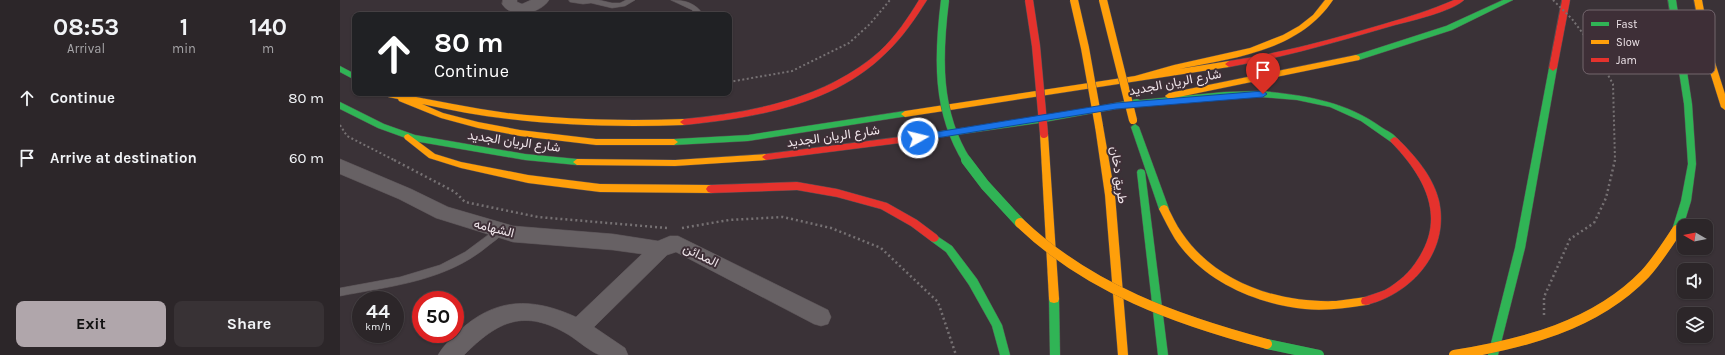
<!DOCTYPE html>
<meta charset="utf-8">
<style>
:root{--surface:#2c2629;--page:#383235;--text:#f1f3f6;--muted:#a6a5a8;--line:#484346;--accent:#b0a6ab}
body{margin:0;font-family:Karla,Vazirmatn,sans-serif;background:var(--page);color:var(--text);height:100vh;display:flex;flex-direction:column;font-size:15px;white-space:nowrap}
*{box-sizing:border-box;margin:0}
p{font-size:13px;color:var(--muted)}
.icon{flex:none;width:22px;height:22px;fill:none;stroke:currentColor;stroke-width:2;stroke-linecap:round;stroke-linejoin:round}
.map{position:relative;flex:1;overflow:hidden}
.sheet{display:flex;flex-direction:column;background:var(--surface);width:340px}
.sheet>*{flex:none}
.banner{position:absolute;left:12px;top:12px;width:380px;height:84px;border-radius:8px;box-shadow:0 1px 3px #0004,0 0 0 1px var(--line);background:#202124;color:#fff;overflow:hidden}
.needle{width:26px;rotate:279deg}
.buttons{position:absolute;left:1337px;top:219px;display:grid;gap:8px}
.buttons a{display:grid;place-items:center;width:36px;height:36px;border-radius:8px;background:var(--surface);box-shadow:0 1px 3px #0004,0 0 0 1px var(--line);font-size:20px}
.speed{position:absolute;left:12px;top:291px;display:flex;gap:8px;font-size:20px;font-weight:700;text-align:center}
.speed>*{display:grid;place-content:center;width:52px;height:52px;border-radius:50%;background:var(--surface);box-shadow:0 1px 3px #0004,0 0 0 1px var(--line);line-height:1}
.speed small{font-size:10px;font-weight:400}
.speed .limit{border:6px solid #d22;background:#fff;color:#111}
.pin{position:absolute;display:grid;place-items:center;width:34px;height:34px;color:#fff;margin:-41px -17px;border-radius:50% 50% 50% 0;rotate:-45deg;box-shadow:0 0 4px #0007}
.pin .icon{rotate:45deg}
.me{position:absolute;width:44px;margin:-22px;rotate:82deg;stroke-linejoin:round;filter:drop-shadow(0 0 3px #0008)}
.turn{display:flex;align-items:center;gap:14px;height:84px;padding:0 16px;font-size:18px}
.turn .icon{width:52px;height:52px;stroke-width:2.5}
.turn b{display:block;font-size:28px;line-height:34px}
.eta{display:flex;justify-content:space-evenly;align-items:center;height:68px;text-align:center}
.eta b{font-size:24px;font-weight:700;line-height:28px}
.cta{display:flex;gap:8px;margin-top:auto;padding:8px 16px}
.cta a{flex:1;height:46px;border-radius:8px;background:var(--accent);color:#111;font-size:16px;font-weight:700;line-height:46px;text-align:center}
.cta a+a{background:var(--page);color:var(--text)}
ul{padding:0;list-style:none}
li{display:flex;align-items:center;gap:12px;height:60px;padding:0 16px}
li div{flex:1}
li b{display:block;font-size:15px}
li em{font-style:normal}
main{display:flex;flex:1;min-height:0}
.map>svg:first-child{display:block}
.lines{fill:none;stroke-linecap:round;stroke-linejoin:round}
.lane-casing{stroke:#574f53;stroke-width:1}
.street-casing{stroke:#574f53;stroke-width:1}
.fast-casing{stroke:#574f53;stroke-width:1}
.slow-casing{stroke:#574f53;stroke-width:1}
.jam-casing{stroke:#574f53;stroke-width:1}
.path-far1{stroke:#767173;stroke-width:2;stroke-dasharray:2 2.5;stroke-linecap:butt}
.path{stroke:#767173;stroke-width:2.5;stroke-dasharray:2 3;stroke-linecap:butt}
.lane{fill:#676164;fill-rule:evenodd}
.street{fill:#676164;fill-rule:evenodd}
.fast{fill:#30b455;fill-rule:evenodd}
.slow{fill:#ff9f0a;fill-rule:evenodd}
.jam{fill:#e5322d;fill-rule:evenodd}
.fast-bridge-far1-casing{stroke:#574f53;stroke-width:9;stroke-linecap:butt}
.fast-bridge-casing{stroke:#574f53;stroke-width:10;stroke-linecap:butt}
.slow-bridge-far1-casing{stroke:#574f53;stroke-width:9;stroke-linecap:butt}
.slow-bridge-casing{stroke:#574f53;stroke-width:10;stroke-linecap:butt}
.jam-bridge-casing{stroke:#574f53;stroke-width:9;stroke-linecap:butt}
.path-bridge-far1{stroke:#767173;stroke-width:2;stroke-dasharray:2 2.5;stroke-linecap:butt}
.path-bridge{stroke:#767173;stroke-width:2.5;stroke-dasharray:2 3;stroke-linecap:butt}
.fast-bridge-far1{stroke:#30b455;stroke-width:8}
.fast-bridge{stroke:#30b455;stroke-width:10}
.slow-bridge-far1{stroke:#ff9f0a;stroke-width:8}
.slow-bridge{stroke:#ff9f0a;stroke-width:10}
.jam-bridge{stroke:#e5322d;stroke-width:8}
.route{fill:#1a73e8;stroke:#114b97}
.labels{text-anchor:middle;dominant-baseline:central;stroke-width:4;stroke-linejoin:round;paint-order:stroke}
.street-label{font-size:13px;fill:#efe5ea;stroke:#3e2f37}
.key{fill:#3e2f37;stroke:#73666d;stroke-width:1}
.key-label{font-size:11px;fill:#efe5ea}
</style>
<main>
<section class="sheet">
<div class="eta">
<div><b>08:53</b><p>Arrival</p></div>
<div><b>1</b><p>min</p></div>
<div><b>140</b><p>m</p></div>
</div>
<ul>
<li><svg class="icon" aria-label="ahead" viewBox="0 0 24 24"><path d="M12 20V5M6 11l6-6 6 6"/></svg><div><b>Continue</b></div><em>80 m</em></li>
<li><svg class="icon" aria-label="arrive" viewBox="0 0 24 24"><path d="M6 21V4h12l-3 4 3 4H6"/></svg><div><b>Arrive at destination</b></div><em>60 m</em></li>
</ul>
<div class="cta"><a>Exit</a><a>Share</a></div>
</section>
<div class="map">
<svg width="1385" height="355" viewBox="0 0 1385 355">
<rect width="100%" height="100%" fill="#3a3237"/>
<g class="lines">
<defs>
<g id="lane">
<path d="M229 0H259L272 3H280L286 0H295L285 6 272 8 251 3 243 4 230 2Z"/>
<path d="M331 0C346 0 355 3 364 15H356L352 10Z"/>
<path d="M159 227 162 228 164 231C161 237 154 241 148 246 106 281 52 286 0 296V288L60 277 100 265 125 252Z"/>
</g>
<g id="street">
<path d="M163 0H177V2L182 4 191 0H209C200 14 172 20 162 4Z"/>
<path d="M0 159 71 189 108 207 173 226 273 234 318 241 330 236H338L488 310 491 317 488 324 481 326 474 324 336 252 327 255 254 327 285 348 288 355C280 355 268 355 260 355 252 353 237 340 229 335 184 308 158 321 124 355H98C103 346 111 339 118 332 155 297 192 297 236 317L302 254 273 250 173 242 96 218 59 199 0 174Z"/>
</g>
<g id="fast">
<path d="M1163 0H1173L1112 30 1019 60H1013L1012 58 1013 56 1106 26Z"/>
<path d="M1328 0H1336L1352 104 1356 164 1351 201 1342 230 1340 233 1337 234 1334 233 1332 230 1341 201 1348 164 1344 104Z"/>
<path d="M1213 65 1217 68 1185 248 1158 355H1148L1175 248 1209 68Z"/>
<path d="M0 66 15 74V80L0 72Z"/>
<path d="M921 91C964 95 1005 101 1041 127 1047 131 1055 134 1058 140L1054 143 1051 142 1021 121 990 107 957 100 921 97 884 98 776 109 699 123 560 143 556 140 560 137 699 117 797 99 800 100 884 92Z"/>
<path d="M0 102 44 124 75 135 185 154 237 159 241 162 237 165 185 160 74 141 38 128 0 109Z"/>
<path d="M565 111 568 112 569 114 568 116 408 141 334 145 330 142 334 139 408 135Z"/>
<path d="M795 124 799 127 829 209 827 212H821L819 209 791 127Z"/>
<path d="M801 169 804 170 805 172 828 355H818L797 172 798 170Z"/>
<path d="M594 234 612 246 637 279 662 325 670 355H660L652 326 629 285 606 252 591 241 589 238 591 235Z"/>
<path d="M714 295 718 296 719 299 720 355H710L709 299 710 296Z"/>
</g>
<g id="slow">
<path d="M985 0H993C959 51 894 58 839 69L889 61 893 64 889 67 565 117 561 114 565 111 795 76 834 65 910 48 943 35 959 26 973 15Z"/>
<path d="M1354 0H1362L1372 53 1385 94V110L1381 107 1364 53Z"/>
<path d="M1016 55 1019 56 1020 58 1019 60 829 99 825 96 829 93Z"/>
<path d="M48 93H56C93 100 130 108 167 113 226 120 285 121 344 119L348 122 344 125C286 127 227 126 169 119 140 116 111 110 82 104L103 113 138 122 180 130 256 139H334L338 142 334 145H256L180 136 138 128 101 118 59 101 58 99 48 97 47 95Z"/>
<path d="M759 123 763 126 775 195 788 355H778L765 195 755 126Z"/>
<path d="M704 131 708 134 719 299 718 302 714 303 710 302 709 299 700 134Z"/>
<path d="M68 134 95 154 121 162 188 175 260 184 371 185 374 186 376 189 374 192 371 193 260 192 188 183 121 168 89 158 65 139 64 137 65 135Z"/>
<path d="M426 154 430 157 426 160 335 166 237 165 233 162 237 159 335 160Z"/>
<path d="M824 205 827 206C832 215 836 225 842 233 876 283 938 303 996 301 1006 300 1016 298 1026 297L1030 298 1031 301 1030 304 1026 305C1006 308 986 311 965 309 916 304 863 281 835 239 829 229 824 219 819 209L821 206Z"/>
</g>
<g id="jam">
<path d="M579 0H587C575 19 562 38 546 53 494 105 414 118 344 125L340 122 344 119C413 112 486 99 540 51 556 36 568 18 579 0Z"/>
<path d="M1114 0H1124C1113 11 1071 21 1055 25 1000 41 946 57 889 67L885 64 889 61C942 53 993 39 1044 24 1068 17 1091 10 1114 0Z"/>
<path d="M1222 0H1230L1217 68 1213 71 1209 68Z"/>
<path d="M560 137 564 140 560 143 426 160 422 157 426 154Z"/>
<path d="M1054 137 1057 138C1075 156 1093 176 1099 201 1110 251 1072 294 1026 305L1022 304 1021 301 1022 298C1030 295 1038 293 1045 290 1059 282 1070 272 1078 259 1107 215 1083 175 1051 142L1050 140Z"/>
<path d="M457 182 497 189 547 203 577 220 597 235 599 238 597 241 594 242 591 241 571 226 541 209 497 197 457 190 371 193 368 192 366 189 368 186 371 185Z"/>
</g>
</defs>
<use href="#lane" class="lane-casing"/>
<use href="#street" class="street-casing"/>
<use href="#fast" class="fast-casing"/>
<use href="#slow" class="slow-casing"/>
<use href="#jam" class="jam-casing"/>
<g class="path-far1">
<path d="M389 82 452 71 509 43 530 24 550 0"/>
<path d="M257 93 301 96 319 93"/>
<path d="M0 125 7 136 56 161"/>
</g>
<g class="path">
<path d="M54 160 115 192 125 202 198 217 327 228"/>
<path d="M342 228 389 220 443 217 491 228 541 248 598 302 616 355"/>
<path d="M1204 315V297L1230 239 1254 223"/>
</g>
<use href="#lane" class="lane"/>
<use href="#street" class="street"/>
<use href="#fast" class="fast"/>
<use href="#slow" class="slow"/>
<use href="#jam" class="jam"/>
<defs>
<path id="fast-bridge-far1" d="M605 0C598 56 596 112 627 161"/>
<g id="fast-bridge">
<path d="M626 160 645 185 680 223"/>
<path d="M927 344 979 355"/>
</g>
<g id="slow-bridge-far1">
<path d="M734 0 745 48 759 126"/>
<path d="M763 0 793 120"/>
</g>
<g id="slow-bridge">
<path d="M680 223C749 289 837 320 927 344"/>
<path d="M1114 355C1182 344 1255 326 1305 274 1317 261 1327 245 1337 230"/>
</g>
<path id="jam-bridge" d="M689 0 696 46 704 134"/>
</defs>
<use href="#fast-bridge-far1" class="fast-bridge-far1-casing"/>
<use href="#fast-bridge" class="fast-bridge-casing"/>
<use href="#slow-bridge-far1" class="slow-bridge-far1-casing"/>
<use href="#slow-bridge" class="slow-bridge-casing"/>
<use href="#jam-bridge" class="jam-bridge-casing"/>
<path class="path-bridge-far1" d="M1213 0 1232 19 1250 43 1273 84 1275 161"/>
<path class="path-bridge" d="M1254 223 1266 198 1275 160"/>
<use href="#fast-bridge-far1" class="fast-bridge-far1"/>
<use href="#fast-bridge" class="fast-bridge"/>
<use href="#slow-bridge-far1" class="slow-bridge-far1"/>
<use href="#slow-bridge" class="slow-bridge"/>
<use href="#jam-bridge" class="jam-bridge"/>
</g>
<path class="route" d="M923 91 927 94 923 97 776 109 578 141 573 138 578 135 776 103Z"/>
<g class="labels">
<g class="street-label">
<text transform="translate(835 82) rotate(-11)">شارع الريان الجديد</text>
<text transform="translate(493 136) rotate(-8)">شارع الريان الجديد</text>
<text transform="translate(174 141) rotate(8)">شارع الريان الجديد</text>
<text transform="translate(779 175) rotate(82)">طريق دخان</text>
<text transform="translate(154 228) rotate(14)">الشهامه</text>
<text transform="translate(361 255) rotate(26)">المدائن</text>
</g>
</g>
<rect x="1243" y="10" width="132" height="64" rx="6" class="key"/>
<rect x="1251" y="22" width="18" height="4" fill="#30b455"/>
<rect x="1251" y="40" width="18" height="4" fill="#ff9f0a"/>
<rect x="1251" y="58" width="18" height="4" fill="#e5322d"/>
<g class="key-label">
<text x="1276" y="28">Fast</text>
<text x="1276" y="46">Slow</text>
<text x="1276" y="64">Jam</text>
</g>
</svg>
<div class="buttons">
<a><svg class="needle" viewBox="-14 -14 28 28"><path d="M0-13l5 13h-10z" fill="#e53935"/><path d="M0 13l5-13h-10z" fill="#a6a5a8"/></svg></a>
<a><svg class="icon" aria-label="sound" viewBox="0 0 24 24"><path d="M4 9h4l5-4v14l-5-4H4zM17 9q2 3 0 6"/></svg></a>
<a><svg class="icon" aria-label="layers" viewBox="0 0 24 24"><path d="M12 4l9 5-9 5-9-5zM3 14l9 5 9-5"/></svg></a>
</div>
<div class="speed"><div>44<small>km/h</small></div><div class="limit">50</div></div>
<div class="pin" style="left:923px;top:94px;background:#d93025"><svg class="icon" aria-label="arrive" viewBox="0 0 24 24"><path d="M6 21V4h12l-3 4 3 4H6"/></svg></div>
<svg class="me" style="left:578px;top:138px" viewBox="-20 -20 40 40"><circle r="17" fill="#1a73e8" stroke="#fff" stroke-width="3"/><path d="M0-11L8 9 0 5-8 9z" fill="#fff"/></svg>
<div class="banner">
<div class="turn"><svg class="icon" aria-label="ahead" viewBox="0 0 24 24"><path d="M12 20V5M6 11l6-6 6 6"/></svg><div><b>80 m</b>Continue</div></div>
</div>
</div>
</main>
